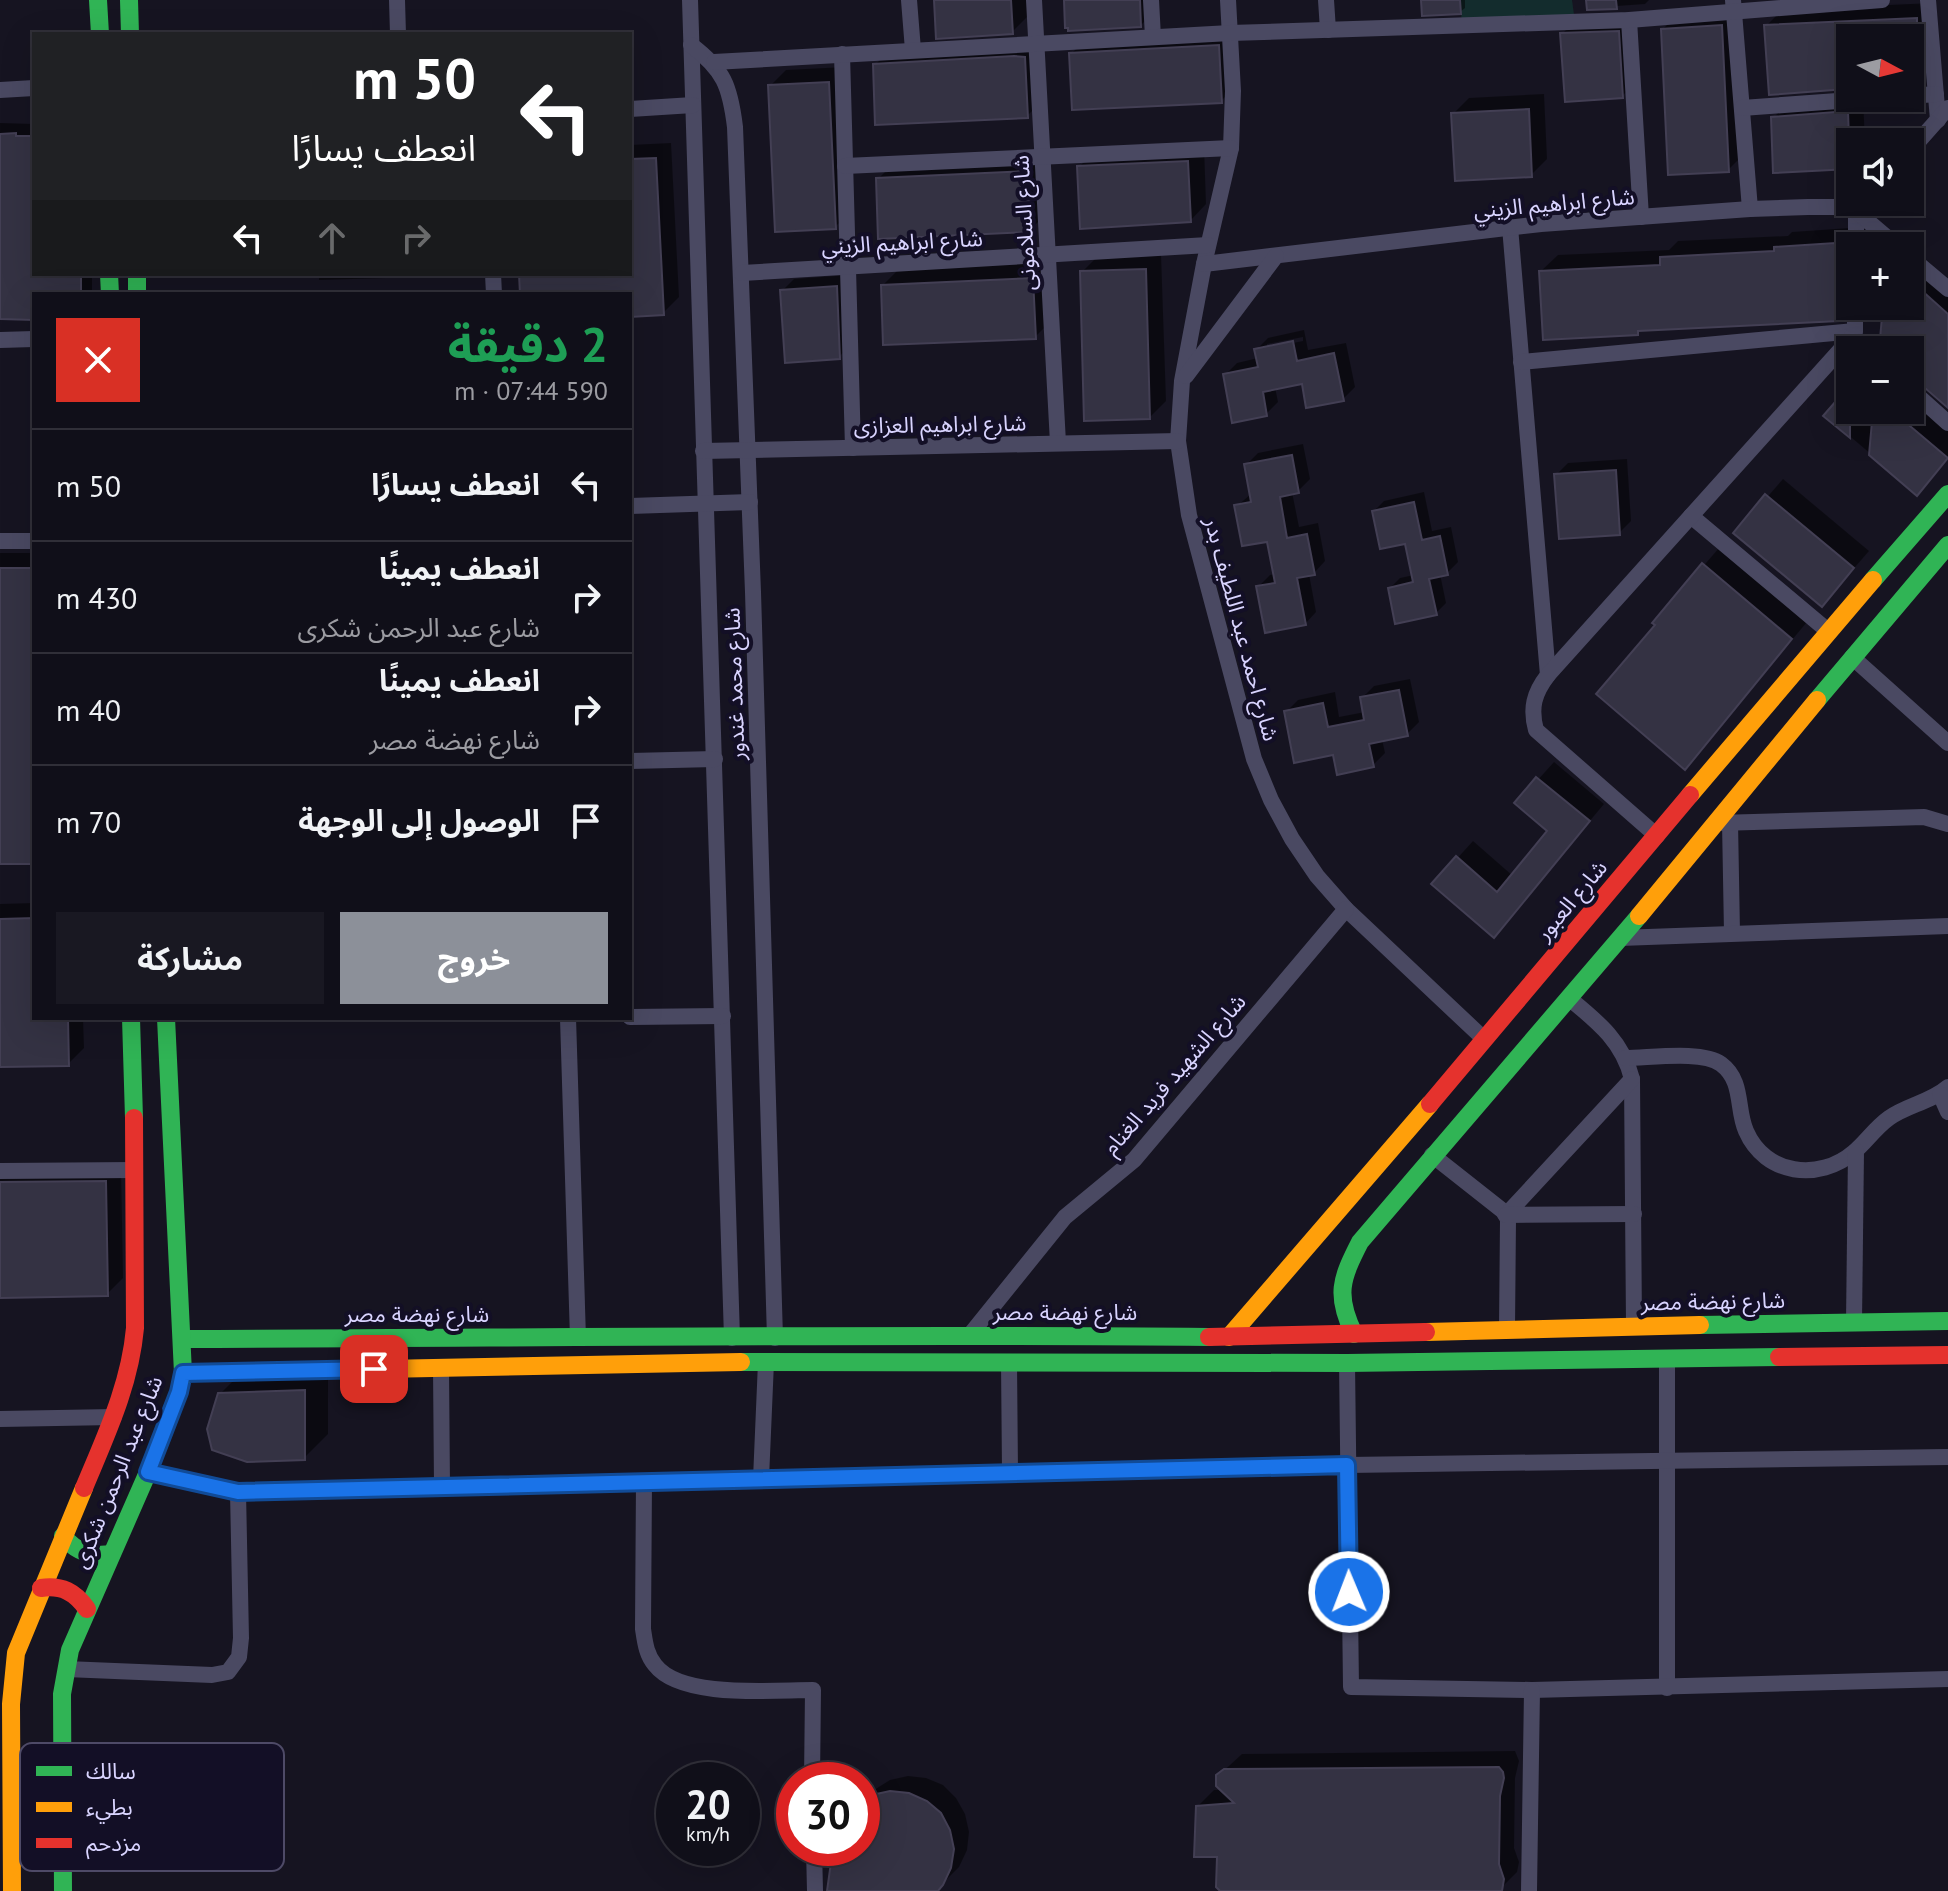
<!DOCTYPE html>
<html lang="ar">
<meta charset="utf-8">
<style>
:root{--surface:#100f19;--page:#191822;--text:#f1f3f6;--muted:#9c9ca2;--line:#302f38;--accent:#8c9099}
body{margin:0;font-family:"PT Sans","Noto Sans Arabic",sans-serif;background:var(--page);color:var(--text);direction:rtl;height:100vh;display:flex;flex-direction:column;font-size:30px;white-space:nowrap}
*{box-sizing:border-box;margin:0}
p{font-size:26px;color:var(--muted)}
.icon{flex:none;width:44px;height:44px;fill:none;stroke:currentColor;stroke-width:2;stroke-linecap:round;stroke-linejoin:round}
.map{position:relative;flex:1;overflow:hidden;direction:ltr}
.sheet{position:absolute;left:32px;top:292px;width:600px;height:728px;display:flex;flex-direction:column;background:var(--surface);border-radius:0px;box-shadow:0 8px 32px #0002,0 0 0 2px var(--line);direction:rtl}
.sheet>*{flex:none}
.hud{position:absolute;left:32px;top:32px;width:600px;height:244px;border-radius:0px;box-shadow:0 8px 32px #0002,0 0 0 2px var(--line);direction:rtl;background:#202124;color:#fff;overflow:hidden}
.needle{width:52px;rotate:97deg}
.tools{position:absolute;left:1836px;top:24px;display:grid;gap:16px}
.tools a{display:grid;place-items:center;width:88px;height:88px;border-radius:0px;background:var(--surface);box-shadow:0 8px 32px #0002,0 0 0 2px var(--line);font-size:40px}
.speed{position:absolute;left:656px;top:1762px;display:flex;gap:16px;font-size:40px;font-weight:700;text-align:center}
.speed>*{display:grid;place-content:center;width:104px;height:104px;border-radius:50%;background:var(--surface);box-shadow:0 8px 32px #0002,0 0 0 2px var(--line);line-height:1}
.speed small{font-size:20px;font-weight:400}
.speed .limit{border:12px solid #d22;background:#fff;color:#111}
.pin{position:absolute;display:grid;place-items:center;width:68px;height:68px;color:#fff;margin:-34px;border-radius:16px;box-shadow:0 4px 12px #0006}
.me{position:absolute;width:88px;margin:-44px;rotate:359deg;stroke-linejoin:round;filter:drop-shadow(0 0 6px #0008)}
.turn{display:flex;align-items:center;gap:28px;height:168px;padding:0 24px;font-size:36px}
.turn .icon{width:104px;height:104px;stroke-width:2.5}
.turn b{display:block;font-size:56px;line-height:68px}
.lanes{display:flex;align-items:center;height:76px;padding:0 24px;background:#0003;justify-content:center;gap:40px;direction:ltr}
.lanes .off{opacity:.35}
.round{display:grid;place-items:center;flex:none;width:84px;height:84px;border-radius:0px;background:var(--page)}
.overview{display:flex;align-items:center;justify-content:space-between;height:136px;padding:0 24px}
h1{font-size:48px;font-weight:700;line-height:60px;color:#1e9e55}
.cta{display:flex;gap:16px;margin-top:auto;padding:16px 24px}
.cta a{flex:1;height:92px;border-radius:0px;background:var(--accent);color:#fff;font-size:32px;font-weight:700;line-height:92px;text-align:center}
.cta a+a{background:var(--page);color:var(--text)}
ul{padding:0;list-style:none}
li{display:flex;align-items:center;gap:24px;height:112px;padding:0 24px;border-top:2px solid var(--line)}
li div{flex:1}
li b{display:block;font-size:30px}
li em{font-style:normal}
.map>svg:first-child{display:block}
.green{fill:#132c2d}
.shadow{fill:#0007;fill-rule:evenodd}
.building{fill:#343243;stroke:#433f54;stroke-width:2}
.lines{fill:none;stroke-linecap:round;stroke-linejoin:round}
.street{stroke:#4a4962;stroke-width:16}
.fast{stroke:#30b455;stroke-width:18}
.slow{stroke:#ff9f0a;stroke-width:18}
.jam{stroke:#e5322d;stroke-width:18}
.route-casing{stroke:#114b97;stroke-width:20}
.route{stroke:#1a73e8;stroke-width:14}
.labels{text-anchor:middle;dominant-baseline:central;stroke-width:8;stroke-linejoin:round;paint-order:stroke}
.street-label{font-size:22px;fill:#d9d4ff;stroke:#130f26}
.key{fill:#130f26;stroke:#4e4a67;stroke-width:2}
.key-label{font-size:22px;fill:#d9d4ff}
</style>
<div class="map">
<svg width="1948" height="1891" viewBox="0 0 1948 1891">
<rect width="100%" height="100%" fill="#161421"/>
<path class="green" d="M1460 0H1572L1575 22 1462 25Z"/>
<g class="shadow">
<path d="M936 0H1027L1028 16 1012 32Z"/>
<path d="M1066 0H1156L1157 9 1141 25Z"/>
<path d="M1423 0H1465V8L1460 12Z"/>
<path d="M1588 0H1649L1645 4 1589 8Z"/>
<path d="M1932 3 1934 61 1918 77H1910V38H1850V83L1846 87 1766 26 1782 10Z"/>
<path d="M1737 10 1744 154 1728 170 1663 29 1679 13Z"/>
<path d="M1630 20 1634 85 1622 96 1562 34 1574 22Z"/>
<path d="M1235 30 1237 85 1221 101 1071 54 1087 38Z"/>
<path d="M1040 42 1043 100 1027 116 875 65 891 49Z"/>
<path d="M845 67 851 211 835 227 770 86 786 70Z"/>
<path d="M1544 94 1547 159 1531 175 1453 114 1469 98Z"/>
<path d="M1863 98 1865 142H1850V167L1773 118 1789 102Z"/>
<path d="M0 123 34 124V274H92V294H34V318L0 317Z"/>
<path d="M671 143 679 297 663 313 630 315V294H523L522 274H630V145Z"/>
<path d="M1204 146 1206 204 1190 221 1079 167 1095 151Z"/>
<path d="M1043 156 1046 214 1030 230 878 179 894 163Z"/>
<path d="M1850 228 1851 306 1838 319 1641 329 1637 333 1541 271 1558 255 1669 250 1678 241 1788 236 1792 232Z"/>
<path d="M1910 253 1948 284V407L1918 379 1910 376V350H1881L1885 306H1910Z"/>
<path d="M1161 254 1166 401 1150 417 1082 272 1098 256Z"/>
<path d="M1048 263 1051 321 1035 337 883 285 899 269Z"/>
<path d="M319 274H455L452 276 319 280Z"/>
<path d="M849 275 850 345 839 357 782 291 794 279Z"/>
<path d="M1304 330 1308 350 1346 343 1355 387 1343 399 1303 382 1275 387 1278 402 1266 414 1225 375 1237 363 1258 358 1256 350 1268 338ZM1303 337V341L1267 348V344Z"/>
<path d="M1850 388V410H1910V397L1948 429V459L1917 493 1826 416Z"/>
<path d="M1303 444 1310 479 1298 491 1292 492 1299 527 1318 523 1325 561 1314 573 1309 574 1316 612 1305 624 1258 587 1270 575 1275 574 1269 539 1237 506 1251 494 1246 465 1258 453Z"/>
<path d="M1627 459 1631 521 1619 533 1556 475 1568 463Z"/>
<path d="M1783 479 1869 551 1822 605 1736 533Z"/>
<path d="M1424 492 1432 531 1451 527 1458 562 1447 573 1440 574 1446 603 1436 613 1390 588 1400 578 1414 575 1407 541 1374 511 1384 501Z"/>
<path d="M1719 548 1807 622 1685 767 1657 625 1655 622Z"/>
<rect x="0" y="553" width="34" height="309"/>
<path d="M1410 679 1419 722 1407 734 1382 739 1385 753 1373 765 1335 752 1286 712 1298 700 1335 692 1339 717 1365 712 1362 698 1374 686Z"/>
<path d="M1554 762 1604 804 1494 935 1434 884 1473 841 1513 876 1550 831 1517 803Z"/>
<path d="M34 903V1018H83L84 1048 68 1064 0 1065V904Z"/>
<path d="M0 1163 121 1166 123 1278 107 1294 0 1296Z"/>
<path d="M328 1366V1434L304 1458 220 1394 244 1370Z"/>
<path d="M1515 1751 1519 1761 1515 1778 1514 1848 1519 1862 1517 1872 1501 1888 1495 1891H1223L1219 1854 1198 1806 1214 1790H1223L1218 1776 1242 1754Z"/>
<path d="M908 1776 926 1778 943 1785 956 1798 965 1814 969 1832 967 1850 959 1867 935 1891H829L835 1848H862V1802L874 1790 890 1780Z"/>
</g>
<g class="building">
<path d="M934 0H1011L1013 34 936 39Z"/>
<path d="M1064 0H1140L1141 27 1068 31V28H1065Z"/>
<path d="M1421 0H1460L1461 14 1422 16Z"/>
<path d="M1586 0H1616L1617 9 1587 10Z"/>
<path d="M1917 18V38H1850V82H1846V89L1769 95 1764 25Z"/>
<path d="M1722 25 1729 172 1668 175 1661 29Z"/>
<path d="M1619 31 1623 98 1565 102 1560 33Z"/>
<path d="M1219 45 1222 103 1072 110 1069 53Z"/>
<path d="M1014 56 1025 57 1028 118 875 125 873 64Z"/>
<path d="M829 82 836 229 775 232 768 85Z"/>
<path d="M1529 109 1532 177 1455 181 1451 113Z"/>
<path d="M1848 111 1850 169 1773 173 1771 117Z"/>
<path d="M16 133V136H34V274H81V294H34V320L0 319V134Z"/>
<path d="M656 158 664 315 630 317V294H520L519 274H630V159Z"/>
<path d="M1188 161 1191 222 1080 229 1077 166Z"/>
<path d="M1028 171 1031 232 878 239 876 178Z"/>
<path d="M1835 243 1839 321 1638 331V335L1543 340 1539 271 1660 265V257L1774 251V247Z"/>
<path d="M1146 269 1150 419 1084 421 1080 271Z"/>
<path d="M1033 278 1036 339 883 345 881 285Z"/>
<path d="M1910 280 1948 314V408L1917 381 1910 378V350H1879L1883 306H1910Z"/>
<path d="M837 286 840 359 785 363 780 290Z"/>
<path d="M1293 341 1297 361 1334 353 1344 401 1306 408 1302 384 1263 392 1267 416 1232 423 1223 374 1258 367 1254 349Z"/>
<path d="M1850 385V438L1823 416Z"/>
<path d="M1873 410H1891L1948 458 1917 496 1869 455Z"/>
<path d="M1292 455 1299 493 1280 497 1287 538 1307 534 1315 575 1297 578 1306 625 1265 633 1256 586 1275 583 1267 542 1242 546 1234 505 1251 502 1244 464Z"/>
<path d="M1616 470 1620 535 1559 539 1554 474Z"/>
<path d="M1765 494 1854 568 1822 607 1733 533Z"/>
<path d="M1414 502 1422 540 1440 536 1448 575 1429 579 1437 615 1395 624 1388 588 1413 582 1405 544 1380 549 1372 511Z"/>
<path d="M1702 563 1792 639 1685 770 1596 694 1655 625 1652 623Z"/>
<rect x="0" y="568" width="34" height="296"/>
<path d="M1399 690 1408 736 1369 744 1374 767 1337 775 1333 755 1294 763 1284 711 1323 703 1328 727 1364 720 1360 697Z"/>
<path d="M1536 777 1590 821 1494 938 1431 884 1456 856 1497 892 1547 831 1514 803Z"/>
<path d="M34 918V1018H68L69 1066 0 1067V919Z"/>
<path d="M106 1181 108 1296 0 1298V1182Z"/>
<path d="M305 1390V1460L247 1462 212 1450 207 1429 218 1393Z"/>
<path d="M1499 1767 1503 1772 1504 1778 1500 1796 1499 1864 1504 1879 1502 1891H1220L1216 1887 1217 1857H1194L1196 1806 1234 1803 1216 1786V1775L1224 1769Z"/>
<path d="M890 1791 909 1793 927 1801 941 1813 950 1830 954 1849 951 1868 943 1885 938 1891H827L833 1848H862V1801L872 1795Z"/>
</g>
<g class="lines">
<g class="street">
<path d="M397 0 398 34"/>
<path d="M690 0 732 1338"/>
<path d="M909 0 913 50"/>
<path d="M1034 0 1058 443"/>
<path d="M1151 0 1153 37"/>
<path d="M1228 0 1233 91 1231 148 1204 264 1182 381 1178 441 1189 515 1254 759 1271 800 1292 839 1317 876 1346 909 1484 1039"/>
<path d="M1326 0 1328 30"/>
<path d="M1733 0 1750 209"/>
<path d="M1928 0 1938 120"/>
<path d="M1629 20 1641 217"/>
<path d="M691 45C724 70 730 86 735 127L753 592 775 1338"/>
<path d="M842 54 853 448"/>
<path d="M714 62 1230 33 1629 20 1882 0"/>
<path d="M0 90 34 88"/>
<path d="M1910 96 1936 94"/>
<path d="M1742 108 1879 98"/>
<path d="M630 109 693 105"/>
<path d="M1910 151 1948 108"/>
<path d="M845 166 1231 148"/>
<path d="M1510 227 1548 675"/>
<path d="M1856 246V211L1864 202"/>
<path d="M1910 257 1948 289"/>
<path d="M1204 264 1541 224 1750 209 1808 207H1836L1856 211 1897 246"/>
<path d="M742 273 1208 245"/>
<path d="M493 274 494 294"/>
<path d="M0 340 34 339"/>
<path d="M1521 362 1855 331"/>
<path d="M1186 376 1276 256"/>
<path d="M1910 389 1948 423"/>
<path d="M703 451 1178 441"/>
<path d="M630 506 750 502"/>
<path d="M1691 516 1828 631"/>
<path d="M0 541H34"/>
<path d="M1852 657 1948 743"/>
<path d="M630 761 715 759"/>
<path d="M1730 822 1732 933"/>
<path d="M1718 823 1924 817 1948 824"/>
<path d="M1657 836 1536 730C1530 708 1534 693 1548 675L1851 338 1855 331V306"/>
<path d="M1620 938 1948 926"/>
<path d="M1570 999C1598 1022 1623 1042 1632 1079L1634 1326"/>
<path d="M630 1017 723 1016"/>
<path d="M568 1018 578 1338"/>
<path d="M1625 1058C1650 1058 1702 1050 1721 1064 1744 1081 1736 1109 1746 1131 1765 1175 1819 1182 1854 1152 1866 1142 1875 1128 1889 1118 1907 1105 1931 1102 1948 1087"/>
<path d="M1940 1094 1948 1112"/>
<path d="M1432 1155 1503 1211 1508 1219 1507 1329"/>
<path d="M0 1171 135 1170"/>
<path d="M1506 1215 1632 1079"/>
<path d="M1506 1215 1634 1214"/>
<path d="M1854 1323 1856 1151"/>
<path d="M969 1336 1065 1217 1134 1160 1346 909"/>
<path d="M1667 1359V1688"/>
<path d="M1009 1362 1010 1473"/>
<path d="M1347 1363 1351 1687 1532 1690 1948 1679"/>
<path d="M441 1368 442 1486"/>
<path d="M0 1419 114 1417"/>
<path d="M148 1472 238 1492 1347 1465 1948 1457"/>
<path d="M761 1479 766 1362"/>
<path d="M644 1481 643 1629C645 1642 646 1654 655 1665 681 1699 772 1690 813 1690L812 1780"/>
<path d="M66 1669 212 1675 228 1672 239 1657 241 1638 238 1492"/>
<path d="M814 1848 815 1891"/>
<path d="M1529 1891 1532 1690"/>
</g>
<g class="fast">
<path d="M98 0 100 34"/>
<path d="M129 0 130 34"/>
<path d="M109 274 110 294"/>
<path d="M137 274V294"/>
<path d="M1873 580 1948 494"/>
<path d="M1817 700 1948 545"/>
<path d="M131 1018 134 1118"/>
<path d="M1700 1325 1948 1321"/>
<path d="M1354 1334C1335 1295 1341 1279 1360 1242L1639 916"/>
<path d="M182 1339C524 1338 866 1334 1209 1337"/>
<path d="M741 1362 1347 1363 1779 1357"/>
<path d="M63 1536C76 1552 91 1557 111 1554"/>
<path d="M63 1891 62 1694 70 1650 148 1472 179 1392 183 1373 166 1018"/>
</g>
<g class="slow">
<path d="M1690 795 1873 580"/>
<path d="M1639 916 1817 700"/>
<path d="M1426 1332 1700 1325"/>
<path d="M1229 1337 1430 1104"/>
<path d="M183 1373 741 1362"/>
<path d="M12 1891 11 1704 16 1653 84 1488"/>
</g>
<g class="jam">
<path d="M1430 1104 1690 795"/>
<path d="M1209 1337 1426 1332"/>
<path d="M1779 1357 1948 1355"/>
<path d="M84 1488C106 1435 130 1385 135 1328L134 1118"/>
<path d="M41 1588C62 1585 75 1592 87 1609"/>
</g>
</g>
<g class="lines">
<defs>
<path id="route" d="M374 1369 183 1373 179 1392 148 1472 238 1492 1347 1465 1349 1592"/>
</defs>
<use href="#route" class="route-casing"/>
<use href="#route" class="route"/>
</g>
<g class="labels">
<g class="street-label">
<text transform="translate(1554 203) rotate(-5)">شارع ابراهيم الزيني</text>
<text transform="translate(1024 223) rotate(-93)">شارع السلامونى</text>
<text transform="translate(902 242) rotate(-3)">شارع ابراهيم الزيني</text>
<text transform="translate(940 424) rotate(-1)">شارع ابراهيم العزازى</text>
<text transform="translate(1242 629) rotate(75)">شارع احمد عبد اللطيف بدر</text>
<text transform="translate(734 684) rotate(-92)">شارع محمد غندور</text>
<text transform="translate(1571 900) rotate(-50)">شارع العبور</text>
<text transform="translate(1174 1074) rotate(-49)">شارع الشهيد فريد الغنام</text>
<text transform="translate(1713 1301) rotate(-1)">شارع نهضة مصر</text>
<text x="1065" y="1312">شارع نهضة مصر</text>
<text x="417" y="1314">شارع نهضة مصر</text>
<text transform="translate(117 1472) rotate(-68)">شارع عبد الرحمن شكرى</text>
</g>
</g>
<rect x="20" y="1743" width="264" height="128" rx="12" class="key"/>
<rect x="36" y="1766" width="36" height="10" fill="#30b455"/>
<rect x="36" y="1802" width="36" height="10" fill="#ff9f0a"/>
<rect x="36" y="1838" width="36" height="10" fill="#e5322d"/>
<g class="key-label">
<text x="86" y="1779">سالك</text>
<text x="86" y="1815">بطيء</text>
<text x="86" y="1851">مزدحم</text>
</g>
</svg>
<div class="tools">
<a><svg class="needle" viewBox="-14 -14 28 28"><path d="M0-13l5 13h-10z" fill="#e53935"/><path d="M0 13l5-13h-10z" fill="#9c9ca2"/></svg></a>
<a><svg class="icon" aria-label="sound" viewBox="0 0 24 24"><path d="M4 9h4l5-4v14l-5-4H4zM17 9q2 3 0 6"/></svg></a>
<a>+</a>
<a>−</a>
</div>
<div class="speed"><div>20<small>km/h</small></div><div class="limit">30</div></div>
<div class="pin" style="left:374px;top:1369px;background:#d93025"><svg class="icon" aria-label="arrive" viewBox="0 0 24 24"><path d="M6 21V4h12l-3 4 3 4H6"/></svg></div>
<svg class="me" style="left:1349px;top:1592px" viewBox="-20 -20 40 40"><circle r="17" fill="#1a73e8" stroke="#fff" stroke-width="3"/><path d="M0-11L8 9 0 5-8 9z" fill="#fff"/></svg>
<div class="hud">
<div class="turn"><svg class="icon" aria-label="left" viewBox="0 0 24 24"><path d="M17 20v-9H6M10 6l-5 5 5 5"/></svg><div><b>50 m</b>انعطف يسارًا</div></div>
<div class="lanes"><svg class="icon" aria-label="left" viewBox="0 0 24 24"><path d="M17 20v-9H6M10 6l-5 5 5 5"/></svg><svg class="icon off" aria-label="ahead" viewBox="0 0 24 24"><path d="M12 20V5M6 11l6-6 6 6"/></svg><svg class="icon off" aria-label="right" viewBox="0 0 24 24"><path d="M7 20v-9h11M14 6l5 5-5 5"/></svg></div>
</div>
<section class="sheet">
<div class="overview"><div><h1>2 دقيقة</h1><p>590 m · 07:44</p></div><a class="round" style="background:#d93025;color:#fff"><svg class="icon" aria-label="close" viewBox="0 0 24 24"><path d="M6 6l12 12M18 6L6 18"/></svg></a></div>
<ul>
<li><svg class="icon" aria-label="left" viewBox="0 0 24 24"><path d="M17 20v-9H6M10 6l-5 5 5 5"/></svg><div><b>انعطف يسارًا</b></div><em>50 m</em></li>
<li><svg class="icon" aria-label="right" viewBox="0 0 24 24"><path d="M7 20v-9h11M14 6l5 5-5 5"/></svg><div><b>انعطف يمينًا</b><p>شارع عبد الرحمن شكرى</p></div><em>430 m</em></li>
<li><svg class="icon" aria-label="right" viewBox="0 0 24 24"><path d="M7 20v-9h11M14 6l5 5-5 5"/></svg><div><b>انعطف يمينًا</b><p>شارع نهضة مصر</p></div><em>40 m</em></li>
<li><svg class="icon" aria-label="arrive" viewBox="0 0 24 24"><path d="M6 21V4h12l-3 4 3 4H6"/></svg><div><b>الوصول إلى الوجهة</b></div><em>70 m</em></li>
</ul>
<div class="cta"><a>خروج</a><a>مشاركة</a></div>
</section>
</div>
